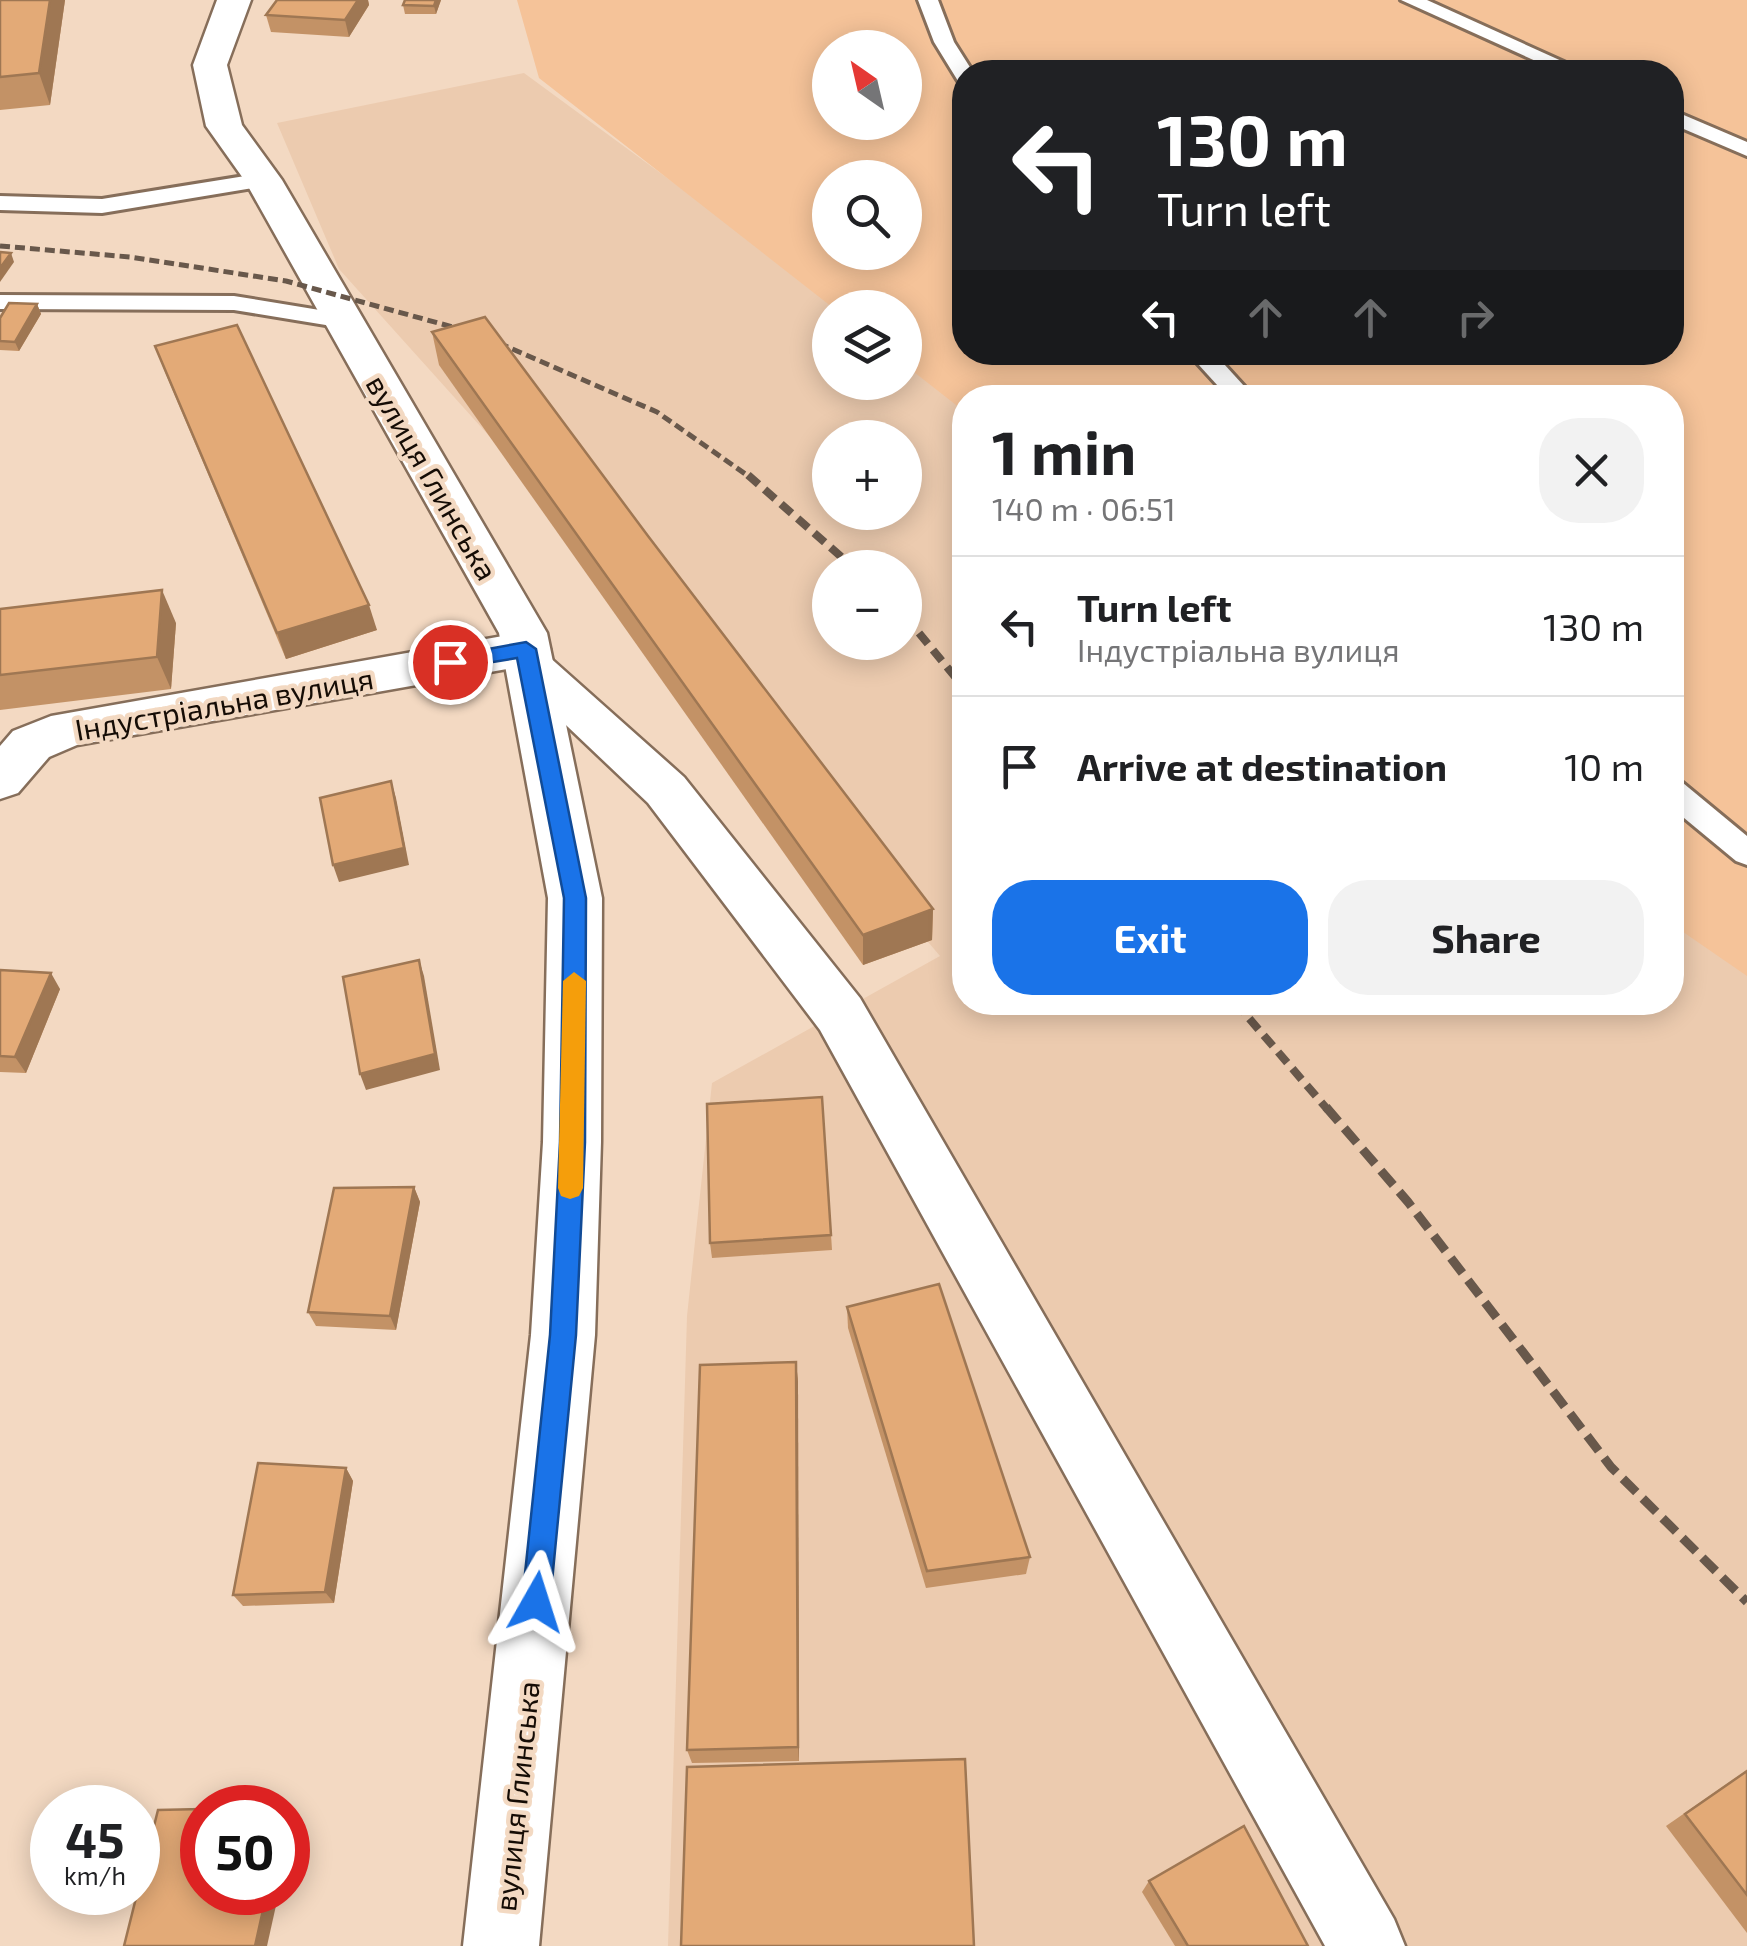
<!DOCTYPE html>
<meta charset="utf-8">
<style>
:root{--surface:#fff;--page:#f2f2f2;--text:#202124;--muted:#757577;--line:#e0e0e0;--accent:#1a73e8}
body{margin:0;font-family:"Exo 2",sans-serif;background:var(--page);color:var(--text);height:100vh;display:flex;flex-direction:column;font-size:38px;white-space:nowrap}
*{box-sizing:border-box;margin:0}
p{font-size:32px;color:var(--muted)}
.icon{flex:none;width:55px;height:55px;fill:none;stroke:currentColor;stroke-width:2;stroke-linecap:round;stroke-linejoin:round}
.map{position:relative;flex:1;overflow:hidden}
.sheet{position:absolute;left:952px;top:385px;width:732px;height:630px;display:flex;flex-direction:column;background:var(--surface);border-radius:40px;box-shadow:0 5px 25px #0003}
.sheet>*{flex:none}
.hud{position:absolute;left:952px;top:60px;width:732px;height:305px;border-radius:40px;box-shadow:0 5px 25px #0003;background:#202124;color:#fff;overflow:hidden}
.needle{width:65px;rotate:326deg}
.buttons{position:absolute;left:812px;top:30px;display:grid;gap:20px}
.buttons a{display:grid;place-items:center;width:110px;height:110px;border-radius:50%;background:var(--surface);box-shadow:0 5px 25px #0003;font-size:50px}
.speed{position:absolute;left:30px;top:1785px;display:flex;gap:20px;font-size:50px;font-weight:700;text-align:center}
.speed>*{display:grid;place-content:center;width:130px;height:130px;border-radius:50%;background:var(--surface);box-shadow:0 5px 25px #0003;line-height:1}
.speed small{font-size:25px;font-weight:400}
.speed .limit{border:15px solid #d22;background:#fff;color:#111}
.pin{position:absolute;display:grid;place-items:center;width:85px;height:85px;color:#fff;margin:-42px;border:5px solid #fff;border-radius:50%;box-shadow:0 2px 10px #0007}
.me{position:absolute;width:110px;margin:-55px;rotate:6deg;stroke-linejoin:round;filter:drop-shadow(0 0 8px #0008)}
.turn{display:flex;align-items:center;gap:35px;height:210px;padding:0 40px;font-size:45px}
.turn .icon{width:130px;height:130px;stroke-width:2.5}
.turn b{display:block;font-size:70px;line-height:85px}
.lanes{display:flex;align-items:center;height:95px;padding:0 40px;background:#0003;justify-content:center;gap:50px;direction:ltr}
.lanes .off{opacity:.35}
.round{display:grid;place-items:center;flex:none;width:105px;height:105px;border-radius:40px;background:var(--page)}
.headline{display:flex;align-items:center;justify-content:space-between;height:170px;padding:0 40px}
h1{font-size:60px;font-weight:700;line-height:75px}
.primary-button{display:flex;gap:20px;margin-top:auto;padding:20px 40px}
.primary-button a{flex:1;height:115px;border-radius:40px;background:var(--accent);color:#fff;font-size:40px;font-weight:700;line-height:115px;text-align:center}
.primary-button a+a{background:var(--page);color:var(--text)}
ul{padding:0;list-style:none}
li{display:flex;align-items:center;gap:30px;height:140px;padding:0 40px;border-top:2px solid var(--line)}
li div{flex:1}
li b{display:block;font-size:38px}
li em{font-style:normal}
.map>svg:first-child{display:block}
.built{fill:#eccbaf;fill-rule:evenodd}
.green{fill:#f5c399;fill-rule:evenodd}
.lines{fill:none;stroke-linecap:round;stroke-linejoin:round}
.service-casing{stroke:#866e5a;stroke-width:6}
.minor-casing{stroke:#866e5a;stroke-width:5}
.secondary-casing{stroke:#866e5a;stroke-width:5}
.service{fill:#fff;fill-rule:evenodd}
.minor{fill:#fff;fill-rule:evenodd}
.secondary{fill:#fff;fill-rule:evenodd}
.rail-far2{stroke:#68584b;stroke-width:5;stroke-dasharray:10 5;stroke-linecap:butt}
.rail-far1{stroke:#68584b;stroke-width:8;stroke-dasharray:14 8;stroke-linecap:butt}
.rail{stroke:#68584b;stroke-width:9;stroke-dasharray:19 9;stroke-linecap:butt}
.wall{fill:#c39266}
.shaded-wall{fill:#9f7753}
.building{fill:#e3aa77;stroke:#9f7753;stroke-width:2.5}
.route{fill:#1a73e8;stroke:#114b97;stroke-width:2.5}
.slow{fill:#f59e0b}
.labels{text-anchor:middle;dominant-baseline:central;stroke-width:9;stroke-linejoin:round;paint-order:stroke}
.street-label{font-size:30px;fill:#150c05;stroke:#f3d9c2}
</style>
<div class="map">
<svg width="1747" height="1946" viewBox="0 0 1747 1946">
<rect width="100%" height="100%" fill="#f3d9c2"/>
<path class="built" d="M524 73 843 307 830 308V382H905V353L965 398V1002H1672L1673 918 1747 972V1946H668L687 1316 712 1083 940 956 667 634 339 269 277 123ZM830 438H905V512H830ZM830 568H905V642H830Z"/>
<path class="green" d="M517 0H1747V976L1673 925 1672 398H965V412L905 365V308L832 307 539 78ZM830 48H905V122H830ZM965 72H1672V352H965ZM830 178H905V252H830Z"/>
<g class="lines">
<defs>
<g id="service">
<path d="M918 0H938L954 42 973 72H965V83L958 81 934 42Z"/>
<path d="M1401 0H1427L1586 72H1560Z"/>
<path d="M1672 110 1747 142V156L1672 124Z"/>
<path d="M263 173 274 180 271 185 102 213 0 210V196L102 199Z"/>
<path d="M0 295 234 296 344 314 356 321 344 328 234 310 0 309Z"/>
<path d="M1187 352H1213L1255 398H1229Z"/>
<path d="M1672 780 1683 783 1747 836V865L1736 861 1672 808Z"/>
</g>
<path id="minor" d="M526 632 543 637 550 649 547 655 684 777 860 998 1394 1919 1405 1946H1325L820 1030 648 803 507 669 77 745 49 757 18 793 0 799V746L13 731 51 716Z"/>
<path id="secondary" d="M217 0H251L227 65 242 125 282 180 547 633 602 898 601 1142 595 1335 539 1946H463L531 1335 543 1142 548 898 499 633 245 181 206 126 193 65Z"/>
</defs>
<use href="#service" class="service-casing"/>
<use href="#minor" class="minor-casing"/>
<use href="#secondary" class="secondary-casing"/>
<use href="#service" class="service"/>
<use href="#minor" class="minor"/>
<use href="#secondary" class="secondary"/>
<path class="rail-far2" d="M0 246 130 257 286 281 478 334 657 412 751 478"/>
<g class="rail-far1">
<path d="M748 475 854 568"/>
<path d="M905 616 965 689"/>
<path d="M1235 1002 1328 1110"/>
</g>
<path class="rail" d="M1326 1107 1408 1202 1611 1467 1747 1602"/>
</g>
<g class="wall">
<path d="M0 0H65L50 105 0 110Z"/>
<path d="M277 0H368L369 5 349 37 271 32 266 15Z"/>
<path d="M441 0 436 14H405L403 5Z"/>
<path d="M37 304 41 314 19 351 0 350V318Z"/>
<path d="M432 332 648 536 933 909 932 940 863 965 439 365Z"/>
<path d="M155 346 377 630 286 659 165 372Z"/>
<path d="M0 609 176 623 171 689 0 710Z"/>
<path d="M0 970 60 989 26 1073 0 1072Z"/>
<path d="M822 1097 832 1250 712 1258 710 1243Z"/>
<path d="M414 1187 420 1202 396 1330 316 1326 308 1312Z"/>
<path d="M847 1307 1030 1557 1026 1574 926 1588 848 1328Z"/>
<path d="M796 1362 798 1382 799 1761 692 1763 687 1750Z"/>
<path d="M346 1468 353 1481 334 1603 243 1606 233 1595Z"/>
<path d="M1747 1770V1933L1666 1826Z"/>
<path d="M1149 1881 1308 1946H1175L1142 1892Z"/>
</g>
<g class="shaded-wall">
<path d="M50 0H65L50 105 39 73Z"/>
<path d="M358 0H368L369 5 349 37 345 20Z"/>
<path d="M436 0H441L436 14 434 6Z"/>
<path d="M11 253 14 262 0 282V268Z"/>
<path d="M37 304 41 314 19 351 15 342Z"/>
<path d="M162 590 176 623 171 689 157 657Z"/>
<path d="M369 605 377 630 286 659 277 633Z"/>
<path d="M391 781 396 798 409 865 339 882 333 865Z"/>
<path d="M933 909 932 940 863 965V935Z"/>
<path d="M419 960 424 976 440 1070 366 1090 360 1074Z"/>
<path d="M51 973 60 989 26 1073 15 1057Z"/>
<path d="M414 1187 420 1202 396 1330 390 1316Z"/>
<path d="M796 1362 798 1382 799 1761 798 1747Z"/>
<path d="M346 1468 353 1481 334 1603 325 1592Z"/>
<path d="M288 1809 295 1816 288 1851Z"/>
<path d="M267 1892H279L267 1946H255Z"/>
</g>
<g class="building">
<path d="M0 0H50L39 73 0 77Z"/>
<path d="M277 0H358L345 20 266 15Z"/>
<path d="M405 0H436L434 6 403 5Z"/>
<path d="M0 252 11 253 0 268Z"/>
<path d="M9 303 37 304 15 342 0 341V318Z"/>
<path d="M485 317 648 536 933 909 863 935 432 332Z"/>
<path d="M237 325 369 605 277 633 155 346Z"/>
<path d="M162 590 157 657 0 675V609Z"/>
<path d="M391 781 404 848 333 865 320 798Z"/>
<path d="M419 960 435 1054 360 1074 343 977Z"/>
<path d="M0 970 51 973 15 1057 0 1056Z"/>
<path d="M822 1097 831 1235 710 1243 707 1104Z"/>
<path d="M414 1187 390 1316 308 1312 334 1188Z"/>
<path d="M939 1284 1030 1557 927 1571 847 1307Z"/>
<path d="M796 1362 798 1747 687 1750 700 1365Z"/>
<path d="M258 1463 346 1468 325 1592 233 1595Z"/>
<path d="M965 1759 974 1946H681L687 1767Z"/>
<path d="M1747 1771V1895L1685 1814Z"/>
<path d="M202 1809V1892H267L255 1946H124L158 1810Z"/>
<path d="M1244 1826 1308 1946H1188L1149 1881Z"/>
</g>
<path class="route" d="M526 642 536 649 586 898 585 1142 576 1335 550 1602 546 1612 536 1617 526 1612 522 1602 550 1335 560 1142 564 898 517 658 450 669 440 662 450 656Z"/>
<path class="slow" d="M574 972 586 981 583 1188 579 1196 570 1199 561 1196 558 1188 563 981Z"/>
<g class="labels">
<g class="street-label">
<text transform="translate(433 477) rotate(60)">вулиця Глинська</text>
<text transform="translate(224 703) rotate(-10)">Індустріальна вулиця</text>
<text transform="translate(516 1796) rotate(-84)">вулиця Глинська</text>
</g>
</g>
</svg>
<div class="buttons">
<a><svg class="needle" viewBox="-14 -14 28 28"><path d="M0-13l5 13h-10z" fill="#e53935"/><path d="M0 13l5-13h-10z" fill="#757577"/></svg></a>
<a><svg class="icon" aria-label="search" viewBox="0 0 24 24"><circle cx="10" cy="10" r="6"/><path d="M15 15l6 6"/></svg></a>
<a><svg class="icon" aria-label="layers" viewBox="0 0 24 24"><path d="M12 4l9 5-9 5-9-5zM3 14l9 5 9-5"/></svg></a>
<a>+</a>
<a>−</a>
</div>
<div class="speed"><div>45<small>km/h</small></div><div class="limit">50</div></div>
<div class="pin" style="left:450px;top:662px;background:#d93025"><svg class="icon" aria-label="arrive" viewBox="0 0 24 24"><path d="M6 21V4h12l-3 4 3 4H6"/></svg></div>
<svg class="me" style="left:536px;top:1602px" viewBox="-20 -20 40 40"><path d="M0-17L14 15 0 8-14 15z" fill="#1a73e8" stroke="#fff" stroke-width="4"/></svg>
<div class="hud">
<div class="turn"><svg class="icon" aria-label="left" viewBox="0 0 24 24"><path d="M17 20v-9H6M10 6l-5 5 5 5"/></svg><div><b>130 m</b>Turn left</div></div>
<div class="lanes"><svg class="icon" aria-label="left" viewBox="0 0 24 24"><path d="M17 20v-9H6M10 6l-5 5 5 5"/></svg><svg class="icon off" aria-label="ahead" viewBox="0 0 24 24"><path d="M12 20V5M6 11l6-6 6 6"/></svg><svg class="icon off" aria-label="ahead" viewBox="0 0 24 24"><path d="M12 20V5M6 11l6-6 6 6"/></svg><svg class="icon off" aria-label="right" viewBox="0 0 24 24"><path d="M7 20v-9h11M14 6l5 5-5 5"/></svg></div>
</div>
<section class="sheet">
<div class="headline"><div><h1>1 min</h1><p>140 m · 06:51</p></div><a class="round"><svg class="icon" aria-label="close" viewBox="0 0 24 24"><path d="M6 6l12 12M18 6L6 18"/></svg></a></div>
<ul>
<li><svg class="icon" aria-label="left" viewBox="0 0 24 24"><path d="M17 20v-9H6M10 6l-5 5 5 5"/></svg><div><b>Turn left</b><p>Індустріальна вулиця</p></div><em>130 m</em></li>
<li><svg class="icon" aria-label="arrive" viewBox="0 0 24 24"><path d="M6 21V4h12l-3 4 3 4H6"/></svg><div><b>Arrive at destination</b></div><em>10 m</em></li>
</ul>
<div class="primary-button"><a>Exit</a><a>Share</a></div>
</section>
</div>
